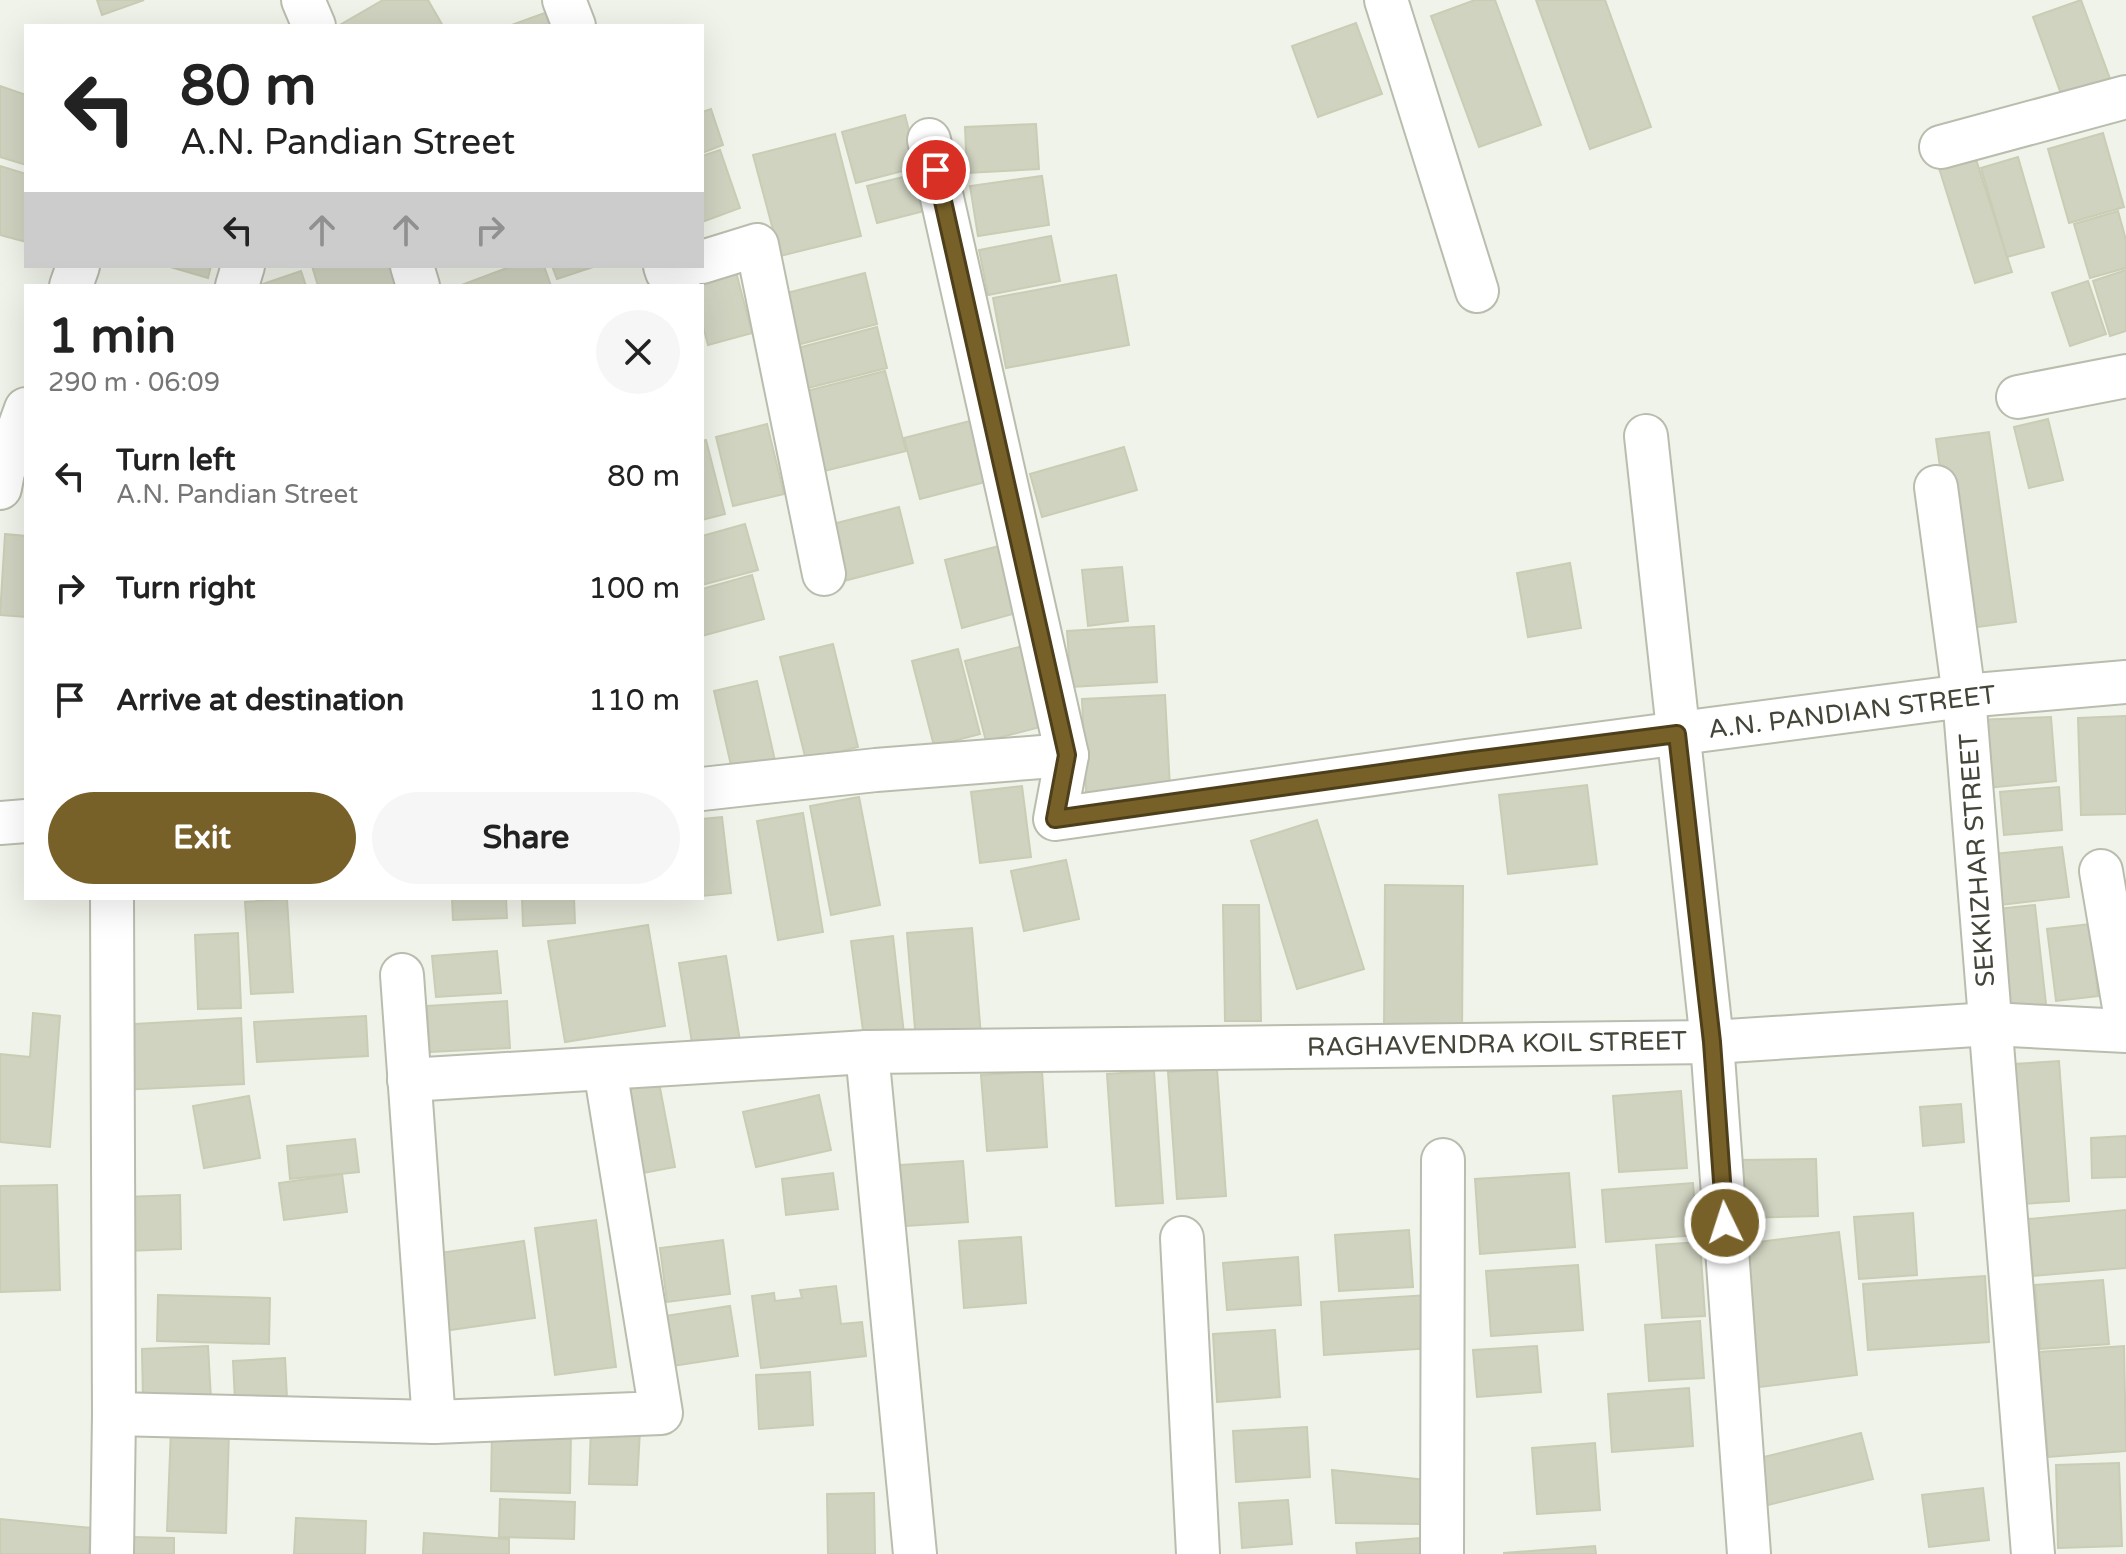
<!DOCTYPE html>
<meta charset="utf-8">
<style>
:root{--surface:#fff;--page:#f6f6f6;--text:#222;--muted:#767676;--accent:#786129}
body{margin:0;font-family:"Varela Round",sans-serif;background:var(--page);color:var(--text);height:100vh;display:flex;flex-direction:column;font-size:30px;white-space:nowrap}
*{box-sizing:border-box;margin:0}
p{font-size:26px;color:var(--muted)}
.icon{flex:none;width:44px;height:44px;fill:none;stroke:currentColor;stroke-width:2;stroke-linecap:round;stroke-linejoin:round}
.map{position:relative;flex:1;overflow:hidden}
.side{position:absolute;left:24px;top:284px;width:680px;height:616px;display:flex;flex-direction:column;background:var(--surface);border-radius:0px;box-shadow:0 8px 32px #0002}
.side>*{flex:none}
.hud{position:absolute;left:24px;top:24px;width:680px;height:244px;border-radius:0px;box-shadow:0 8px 32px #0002;background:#fff;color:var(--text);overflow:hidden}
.pin{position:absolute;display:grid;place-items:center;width:68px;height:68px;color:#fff;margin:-34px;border:4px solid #fff;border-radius:50%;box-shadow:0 2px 8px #0007}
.me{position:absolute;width:88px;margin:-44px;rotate:356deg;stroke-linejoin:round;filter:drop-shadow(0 0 6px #0008)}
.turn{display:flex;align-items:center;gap:28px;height:168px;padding:0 24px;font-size:36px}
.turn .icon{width:104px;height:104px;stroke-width:2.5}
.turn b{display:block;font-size:56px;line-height:68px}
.lanes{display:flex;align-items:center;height:76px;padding:0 24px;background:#0003;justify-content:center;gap:40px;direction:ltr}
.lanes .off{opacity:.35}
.round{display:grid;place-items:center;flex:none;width:84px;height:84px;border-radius:42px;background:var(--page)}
.head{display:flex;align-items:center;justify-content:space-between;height:136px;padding:0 24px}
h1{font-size:48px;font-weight:700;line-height:60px}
.primary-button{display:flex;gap:16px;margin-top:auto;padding:16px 24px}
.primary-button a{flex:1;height:92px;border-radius:48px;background:var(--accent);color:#fff;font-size:32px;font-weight:700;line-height:92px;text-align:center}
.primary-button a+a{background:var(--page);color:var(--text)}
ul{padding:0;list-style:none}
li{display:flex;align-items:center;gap:24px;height:112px;padding:0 24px}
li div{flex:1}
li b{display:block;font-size:30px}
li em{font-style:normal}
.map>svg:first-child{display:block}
.building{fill:#d0d3c0;stroke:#c9cdb4;stroke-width:2}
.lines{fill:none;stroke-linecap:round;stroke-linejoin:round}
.street-casing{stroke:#b9bdad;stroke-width:46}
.street{stroke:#fff;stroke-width:42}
.route-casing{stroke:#4e3f1b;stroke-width:20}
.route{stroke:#786129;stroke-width:14}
.labels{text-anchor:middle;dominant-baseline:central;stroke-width:6;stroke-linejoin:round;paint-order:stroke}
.street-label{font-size:26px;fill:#434538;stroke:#fff}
</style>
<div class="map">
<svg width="2126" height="1554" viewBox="0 0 2126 1554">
<rect width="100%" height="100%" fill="#f0f3e9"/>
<g class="building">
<path d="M97 0H144L102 15Z"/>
<path d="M383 0H428L443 26H338Z"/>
<path d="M1475 0H1495L1541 125 1479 147 1431 16Z"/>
<path d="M1536 0H1605L1651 127 1590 149Z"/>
<path d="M2081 0 2116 95 2068 113 2033 17Z"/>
<path d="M550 11 555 26H509Z"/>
<path d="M1356 23 1382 94 1318 117 1292 46Z"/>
<path d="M0 86 26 95V165L0 157Z"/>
<path d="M711 109 723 145 702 153V112Z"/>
<path d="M905 115 918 167 856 183 842 132Z"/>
<path d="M1036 124 1039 169 967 173 965 127Z"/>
<path d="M2103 133 2124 207 2069 223 2048 149Z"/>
<path d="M835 134 861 236 780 256 753 155Z"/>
<path d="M720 150 740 208 702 222V156Z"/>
<path d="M1975 156 2012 272 1975 283 1939 168Z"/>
<path d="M2018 157 2044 247 2007 257 1981 168Z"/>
<path d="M0 166 26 174V242L0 235Z"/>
<path d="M919 173 928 210 877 223 867 186Z"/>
<path d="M1042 176 1049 225 978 236 970 186Z"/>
<path d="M2118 211 2126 240V268L2090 278 2074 224Z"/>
<path d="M1051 236 1060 281 988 295 979 250Z"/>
<path d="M167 266H211L208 278Z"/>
<path d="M312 266H409L415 286H318Z"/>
<path d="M512 266H544L551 286H459Z"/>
<path d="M552 266H596L557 279Z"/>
<path d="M735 268 752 333 708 345 702 322V286H693L691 280Z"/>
<path d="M2126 270V331L2110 336 2093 281Z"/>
<path d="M301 271 306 286H257Z"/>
<path d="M865 273 877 324 797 345 783 294Z"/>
<path d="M1116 275 1129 345 1006 368 993 298Z"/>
<path d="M2088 281 2106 334 2070 346 2052 293Z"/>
<path d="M877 327 887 368 804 389 794 349Z"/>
<path d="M885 371 906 451 824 471 803 392Z"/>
<path d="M2048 419 2063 480 2029 488 2014 427Z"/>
<path d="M974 420 989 481 920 499 904 438Z"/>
<path d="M767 424 784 494 733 506 716 437Z"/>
<path d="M1989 432 2016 622 1963 629 1936 439Z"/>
<path d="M706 440 725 514 702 520V441Z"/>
<path d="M1124 447 1137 490 1042 517 1030 474Z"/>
<path d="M899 507 913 563 844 581 829 525Z"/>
<path d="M745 524 758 570 702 585V536Z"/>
<path d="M5 534 26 536V617L0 615Z"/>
<path d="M1003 545 1020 612 962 628 945 560Z"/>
<path d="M1570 563 1581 628 1528 637 1517 573Z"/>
<path d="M1122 567 1128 621 1088 626 1082 570Z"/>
<path d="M752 575 764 619 702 636V589Z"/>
<path d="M1154 626 1157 682 1071 687 1067 631Z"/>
<path d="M833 644 858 747 806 760 780 657Z"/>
<path d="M1027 645 1048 725 986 741 965 661Z"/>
<path d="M958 649 980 734 934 746 912 661Z"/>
<path d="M757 681 776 765 733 774 714 691Z"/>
<path d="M1165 695 1170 788 1086 792 1082 699Z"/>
<path d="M2126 716V814L2081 815 2078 718Z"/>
<path d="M2051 717 2056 781 1977 789 1975 720Z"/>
<path d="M1587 785 1597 864 1508 874 1499 795Z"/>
<path d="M1022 786 1031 857 980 863 971 792Z"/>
<path d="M2059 787 2062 830 2004 835 2000 792Z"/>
<path d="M859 797 880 905 831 915 810 806Z"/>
<path d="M803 813 823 932 778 940 757 821Z"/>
<path d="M722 817 731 893 702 896V819Z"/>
<path d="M1317 820 1364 969 1297 989 1251 841Z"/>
<path d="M2062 847 2069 897 2001 905 1994 854Z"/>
<path d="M1066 860 1079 919 1024 931 1011 871Z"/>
<path d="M1385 885 1463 886 1462 1034H1384Z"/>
<path d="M452 898H506L507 918 453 920Z"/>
<path d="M522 898H574L575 923 523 926Z"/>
<path d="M287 899 293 992 251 994 245 902Z"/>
<path d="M1223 905H1259L1261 1021H1225Z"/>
<path d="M2035 905 2046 1004 2000 1008 1989 910Z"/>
<path d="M2090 924 2098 996 2056 1001 2047 929Z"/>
<path d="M648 925 665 1026 565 1042 548 941Z"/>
<path d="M972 928 981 1036 916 1041 907 933Z"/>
<path d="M238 933 241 1008 198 1009 195 935Z"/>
<path d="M893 936 904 1034 864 1038 851 941Z"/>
<path d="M497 951 501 993 436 997 432 956Z"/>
<path d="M726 956 740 1041 693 1049 679 963Z"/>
<path d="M507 1001 510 1048 430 1052 427 1006Z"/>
<path d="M33 1013 60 1016 50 1147 0 1142V1054L30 1057Z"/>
<path d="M366 1016 368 1056 257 1062 254 1022Z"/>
<path d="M241 1018 244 1084 120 1090 117 1025Z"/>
<path d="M2059 1061 2069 1201 2022 1204 2013 1064Z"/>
<path d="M1217 1069 1226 1196 1177 1199 1168 1072Z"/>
<path d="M1042 1071 1047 1147 987 1151 981 1075Z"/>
<path d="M1154 1071 1163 1203 1116 1206 1107 1074Z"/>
<path d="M657 1072 675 1167 632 1175 615 1081Z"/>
<path d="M1681 1091 1687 1168 1619 1172 1613 1096Z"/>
<path d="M819 1095 831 1150 756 1167 743 1112Z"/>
<path d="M249 1096 260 1158 204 1168 193 1106Z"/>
<path d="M1961 1104 1964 1142 1923 1146 1920 1107Z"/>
<path d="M2126 1136V1177L2092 1178 2091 1138Z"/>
<path d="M355 1139 359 1172 290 1179 287 1146Z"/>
<path d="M1816 1159 1818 1216 1738 1218 1736 1160Z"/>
<path d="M963 1161 968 1222 890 1227 885 1166Z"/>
<path d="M833 1173 838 1209 786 1215 782 1179Z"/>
<path d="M1569 1173 1575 1247 1480 1254 1475 1179Z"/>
<path d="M342 1174 347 1212 284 1220 279 1183Z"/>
<path d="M1693 1183 1697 1235 1606 1242 1602 1190Z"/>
<path d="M57 1185 60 1290 0 1292V1186Z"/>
<path d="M180 1195 181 1249 125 1251 124 1197Z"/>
<path d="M2126 1210V1268L2033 1276 2028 1219Z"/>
<path d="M1913 1213 1917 1275 1859 1279 1854 1217Z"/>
<path d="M596 1220 616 1367 555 1375 535 1228Z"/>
<path d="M1409 1230 1413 1287 1339 1291 1335 1235Z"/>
<path d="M1839 1232 1857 1375 1752 1388 1734 1245Z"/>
<path d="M1021 1237 1026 1303 964 1308 959 1241Z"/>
<path d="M723 1240 730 1294 667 1302 660 1248Z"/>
<path d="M524 1241 535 1318 443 1331 432 1254Z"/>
<path d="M1700 1242 1705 1316 1662 1318 1656 1245Z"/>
<path d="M1298 1257 1301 1305 1227 1310 1223 1263Z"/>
<path d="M1578 1265 1583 1330 1491 1336 1486 1271Z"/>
<path d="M1985 1276 1989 1342 1868 1350 1863 1284Z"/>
<path d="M2103 1280 2109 1344 2040 1349 2035 1285Z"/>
<path d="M836 1286 841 1324 862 1322 866 1356 761 1368 752 1296 774 1293 775 1301 802 1298 800 1290Z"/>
<path d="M158 1295 270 1298 269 1344 157 1341Z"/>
<path d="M1428 1295 1432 1348 1324 1355 1321 1302Z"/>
<path d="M730 1306 738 1356 672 1366 665 1316Z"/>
<path d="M1700 1321 1704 1378 1649 1381 1645 1325Z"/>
<path d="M1275 1330 1280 1397 1217 1402 1213 1334Z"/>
<path d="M208 1346 211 1399 143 1402 142 1349Z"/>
<path d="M1537 1346 1541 1392 1477 1397 1473 1350Z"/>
<path d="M2124 1346 2126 1451 2048 1457 2039 1352Z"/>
<path d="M285 1358 287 1398 235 1401 233 1361Z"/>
<path d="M810 1372 813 1425 759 1429 756 1375Z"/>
<path d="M1689 1388 1693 1446 1612 1452 1608 1394Z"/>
<path d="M591 1427 640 1430 637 1485 589 1484Z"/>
<path d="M1307 1427 1310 1477 1236 1482 1233 1431Z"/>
<path d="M171 1428 229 1430 226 1533 167 1531Z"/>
<path d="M492 1430 571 1431 570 1493 491 1491Z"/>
<path d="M1861 1433 1873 1479 1764 1506 1752 1460Z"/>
<path d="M1595 1443 1600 1510 1537 1514 1532 1448Z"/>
<path d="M2119 1463 2122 1546 2058 1548 2056 1465Z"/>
<path d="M1332 1470 1426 1480 1423 1524 1336 1523Z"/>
<path d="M1983 1488 1989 1540 1929 1547 1922 1495Z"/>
<path d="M874 1493 875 1554H828L827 1494Z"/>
<path d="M500 1499 575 1502 574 1539 499 1537Z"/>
<path d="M1288 1500 1292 1544 1242 1548 1239 1503Z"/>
<path d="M296 1518 366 1521 365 1554H294Z"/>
<path d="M0 1519 91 1528 89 1554H0Z"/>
<path d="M424 1533 509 1539V1554H423Z"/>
<path d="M132 1537 174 1538V1554H132Z"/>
<path d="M1434 1537 1435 1554H1357L1356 1543Z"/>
<path d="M1595 1546 1596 1554H1504V1553Z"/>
</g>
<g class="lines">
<defs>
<g id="street">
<path d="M303 0 314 26"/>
<path d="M564 0 574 26"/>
<path d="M1386 0 1477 291"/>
<path d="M929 140 1067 755 1055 819 1466 761 1964 696 2126 682"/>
<path d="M1941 147 2126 97"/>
<path d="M702 262 757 245 824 574"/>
<path d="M412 266 418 286"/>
<path d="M665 266 667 272 688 266"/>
<path d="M71 286 78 266"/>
<path d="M237 286 243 266"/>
<path d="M2018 397 2126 376"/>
<path d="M1646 436 1712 1042 1749 1554"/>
<path d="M1936 487 1964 696 2033 1554"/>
<path d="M0 488 3 472 26 409"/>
<path d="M702 789 876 770 1067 755"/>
<path d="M0 823 26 821"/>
<path d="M2101 871 2126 1019"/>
<path d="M112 898 114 1414 112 1554"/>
<path d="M402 975 434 1422"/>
<path d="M867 1052 915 1554"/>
<path d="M409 1080 867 1052 1712 1042 1990 1024 2126 1031"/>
<path d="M1182 1238 1198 1554"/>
<path d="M114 1414 434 1422 661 1413 605 1069"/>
<path d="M1442 1554 1443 1160"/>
</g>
</defs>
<use href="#street" class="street-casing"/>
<use href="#street" class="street"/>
</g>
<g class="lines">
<defs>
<path id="route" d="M936 170 1067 755 1055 819 1466 761 1677 734 1712 1042 1725 1223"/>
</defs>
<use href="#route" class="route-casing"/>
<use href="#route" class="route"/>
</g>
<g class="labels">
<g class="street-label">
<text transform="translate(1852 712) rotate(-7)">A.N. PANDIAN STREET</text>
<text transform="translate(1977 860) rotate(-94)">SEKKIZHAR STREET</text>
<text transform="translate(1497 1044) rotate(-1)">RAGHAVENDRA KOIL STREET</text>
</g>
</g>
</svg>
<div class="pin" style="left:936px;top:170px;background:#d93025"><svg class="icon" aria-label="arrive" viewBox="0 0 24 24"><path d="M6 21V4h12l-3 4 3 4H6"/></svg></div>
<svg class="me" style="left:1725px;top:1223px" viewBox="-20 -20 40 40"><circle r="17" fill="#786129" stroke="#fff" stroke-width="3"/><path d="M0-11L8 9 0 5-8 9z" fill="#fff"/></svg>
<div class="hud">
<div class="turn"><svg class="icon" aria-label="left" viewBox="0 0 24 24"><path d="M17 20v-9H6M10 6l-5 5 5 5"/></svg><div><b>80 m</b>A.N. Pandian Street</div></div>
<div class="lanes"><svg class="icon" aria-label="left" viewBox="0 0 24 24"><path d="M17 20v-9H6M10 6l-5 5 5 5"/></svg><svg class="icon off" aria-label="ahead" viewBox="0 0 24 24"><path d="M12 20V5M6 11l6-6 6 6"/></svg><svg class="icon off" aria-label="ahead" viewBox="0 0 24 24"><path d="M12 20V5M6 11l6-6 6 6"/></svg><svg class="icon off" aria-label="right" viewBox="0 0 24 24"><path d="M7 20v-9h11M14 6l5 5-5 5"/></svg></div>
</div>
<section class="side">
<div class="head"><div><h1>1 min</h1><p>290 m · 06:09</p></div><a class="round"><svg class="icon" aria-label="close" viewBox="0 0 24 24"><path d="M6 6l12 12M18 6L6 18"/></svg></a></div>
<ul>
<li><svg class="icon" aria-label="left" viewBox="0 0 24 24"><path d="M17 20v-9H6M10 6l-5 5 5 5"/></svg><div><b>Turn left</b><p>A.N. Pandian Street</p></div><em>80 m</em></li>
<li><svg class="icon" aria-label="right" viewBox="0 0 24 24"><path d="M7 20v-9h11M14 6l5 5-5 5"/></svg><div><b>Turn right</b></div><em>100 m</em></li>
<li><svg class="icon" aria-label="arrive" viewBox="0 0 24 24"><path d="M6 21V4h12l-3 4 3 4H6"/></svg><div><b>Arrive at destination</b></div><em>110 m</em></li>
</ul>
<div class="primary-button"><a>Exit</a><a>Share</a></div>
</section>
</div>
